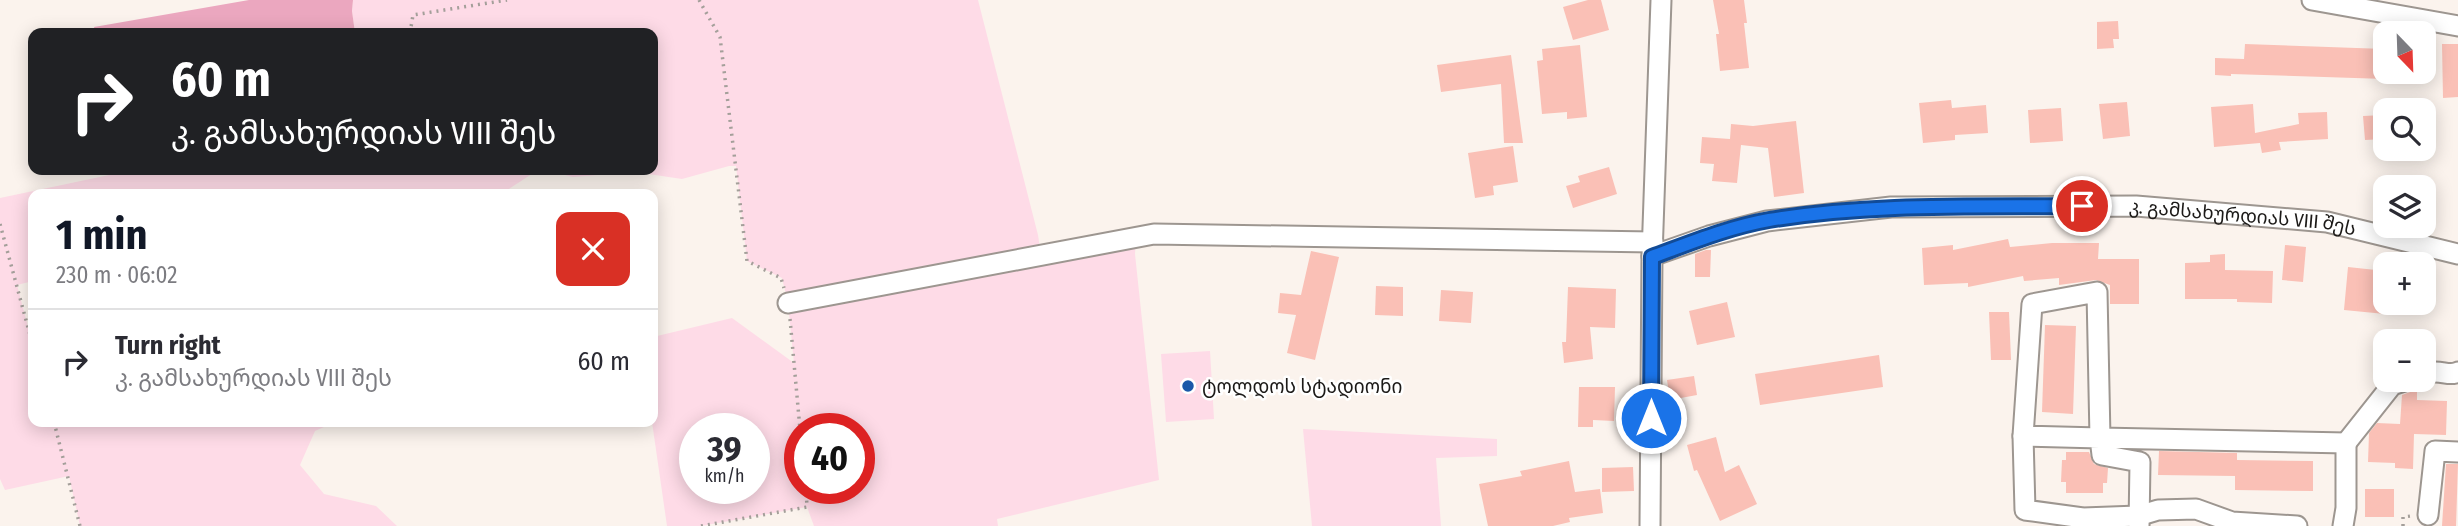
<!DOCTYPE html>
<meta charset="utf-8">
<style>
:root{--surface:#fff;--page:#f7f7f7;--text:#2b2b33;--muted:#7c7c81;--line:#e1e1e2;--accent:#111827}
body{margin:0;font-family:"Fira Sans Condensed","Noto Sans Georgian",sans-serif;background:var(--page);color:var(--text);height:100vh;display:flex;flex-direction:column;font-size:26px;white-space:nowrap}
*{box-sizing:border-box;margin:0}
p{font-size:23px;color:var(--muted)}
.icon{flex:none;width:38px;height:38px;fill:none;stroke:currentColor;stroke-width:2;stroke-linecap:round;stroke-linejoin:round}
.map{position:relative;flex:1;overflow:hidden}
.side{position:absolute;left:28px;top:189px;width:630px;height:238px;display:flex;flex-direction:column;background:var(--surface);border-radius:14px;box-shadow:0 4px 18px #0003}
.side>*{flex:none}
.hud{position:absolute;left:28px;top:28px;width:630px;height:147px;border-radius:14px;box-shadow:0 4px 18px #0003;background:#202124;color:#fff;overflow:hidden}
.needle{width:46px;rotate:157deg}
.buttons{position:absolute;left:2373px;top:21px;display:grid;gap:14px}
.buttons a{display:grid;place-items:center;width:63px;height:63px;border-radius:14px;background:var(--surface);box-shadow:0 4px 18px #0003;font-size:35px}
.speed{position:absolute;left:679px;top:413px;display:flex;gap:14px;font-size:35px;font-weight:700;text-align:center}
.speed>*{display:grid;place-content:center;width:91px;height:91px;border-radius:50%;background:var(--surface);box-shadow:0 4px 18px #0003;line-height:1}
.speed small{font-size:18px;font-weight:400}
.speed .limit{border:10px solid #d22;background:#fff;color:#111}
.pin{position:absolute;display:grid;place-items:center;width:60px;height:60px;color:#fff;margin:-30px;border:4px solid #fff;border-radius:50%;box-shadow:0 2px 7px #0007}
.me{position:absolute;width:77px;margin:-38px;rotate:0deg;stroke-linejoin:round;filter:drop-shadow(0 0 5px #0008)}
.turn{display:flex;align-items:center;gap:24px;height:147px;padding:0 28px;font-size:32px}
.turn .icon{width:91px;height:91px;stroke-width:2.5}
.turn b{display:block;font-size:49px;line-height:60px}
.round{display:grid;place-items:center;flex:none;width:74px;height:74px;border-radius:14px;background:var(--page)}
.head{display:flex;align-items:center;justify-content:space-between;height:119px;padding:0 28px}
h1{font-size:42px;font-weight:700;line-height:52px;color:var(--accent)}
ul{padding:0;list-style:none}
li{display:flex;align-items:center;gap:21px;height:105px;padding:0 28px;border-top:2px solid var(--line)}
li div{flex:1}
li b{display:block;font-size:26px}
li em{font-style:normal}
.map>svg:first-child{display:block}
.green{fill:#fedbe7;fill-rule:evenodd}
.forest{fill:#eba7bf}
.building{fill:#fac0b6}
.lines{fill:none;stroke-linecap:round;stroke-linejoin:round}
.minor-casing{stroke:#9d9690;stroke-width:23}
.path{stroke:#a49f9a;stroke-width:3.5;stroke-dasharray:2 5;stroke-linecap:butt}
.minor{stroke:#fff;stroke-width:19}
.route-casing{stroke:#114b97;stroke-width:18}
.route{stroke:#1a73e8;stroke-width:12}
.poi-dot{fill:#1a58a9;stroke:#fff;stroke-width:2.5}
.labels{text-anchor:middle;dominant-baseline:central;stroke-width:5;stroke-linejoin:round;paint-order:stroke}
.street-label{font-size:19px;fill:#1c1a18;stroke:#fff}
.poi-label{font-size:19px;fill:#1c1a18;stroke:#fff;text-anchor:start}
</style>
<div class="map">
<svg width="2458" height="526" viewBox="0 0 2458 526">
<rect width="100%" height="100%" fill="#fbf3ed"/>
<g class="green">
<path d="M353 0H978L1038 235 1041 255 1136 238 1135 254 1159 480 997 519 998 526H814L807 507 701 526H667L652 422 653 337 732 318 794 363 788 303 782 278 747 261 736 166H729L682 179 635 172 573 177 545 170H653V33H355L352 11ZM695 429H754V488H695ZM800 429H859V488H800Z"/>
<path d="M133 170H538L501 194H33V281L17 285 33 346V422H335L315 431 300 465 324 494 376 506 397 526H80L69 476 5 490 0 479V198Z"/>
<path d="M1210 351 1214 419 1166 422 1161 354Z"/>
<path d="M1303 429 1497 439V456L1436 458 1441 526H1312Z"/>
</g>
<path class="forest" d="M249 0H353L352 11 355 33H96L94 27Z"/>
<g class="building">
<path d="M1588 0H1601L1609 30 1573 40 1563 7Z"/>
<path d="M1713 0H1744L1747 23H1744L1749 68 1720 71 1716 34H1719Z"/>
<path d="M2118 21 2119 39H2113L2114 48 2097 49V22Z"/>
<path d="M2245 44 2385 49V79L2231 74V76L2215 75V58L2244 59Z"/>
<path d="M2442 44H2458V97L2443 98Z"/>
<path d="M1580 45 1587 117 1567 119V112L1542 114 1537 61 1543 60 1542 49Z"/>
<path d="M1511 55 1523 143H1504L1501 84 1441 92 1437 65Z"/>
<path d="M1951 100 1952 108 1986 105 1988 133 1955 135V140L1923 143 1919 103Z"/>
<path d="M2127 102 2130 136 2103 139 2099 104Z"/>
<path d="M2253 104 2255 133 2299 124 2298 113 2327 112 2328 139 2279 142 2281 150 2262 153 2260 143 2214 147 2211 107Z"/>
<path d="M2061 108 2063 141 2030 143 2028 110Z"/>
<path d="M2385 115V139L2365 140 2363 116Z"/>
<path d="M1796 121 1804 193 1774 197 1768 148 1741 145 1737 183 1712 181 1714 164 1700 163 1702 137 1730 139 1731 124 1753 126Z"/>
<path d="M1513 146 1518 182 1493 186 1494 195 1475 198 1468 153Z"/>
<path d="M1609 167 1617 194 1573 208 1566 186 1580 182 1578 176Z"/>
<path d="M2008 239 2010 247 2052 243H2099L2098 259H2139V304H2110V285L2096 280 2059 285V278L2024 281 2023 276 1968 287V283L1924 285 1922 248 1953 245V250Z"/>
<path d="M2285 245 2306 247 2303 282 2282 280Z"/>
<path d="M1706 250H1711L1710 277H1695V254Z"/>
<path d="M1311 251 1339 257 1315 360 1287 353 1296 315 1278 313 1280 293 1301 295Z"/>
<path d="M2225 254V270L2273 271 2272 303 2237 302V299H2185V263L2210 262V255Z"/>
<path d="M2348 267 2385 271V314L2344 310Z"/>
<path d="M1376 286 1403 287V316L1375 315Z"/>
<path d="M1568 287 1616 289 1615 328 1590 327 1593 359 1564 363 1562 342H1566Z"/>
<path d="M1441 290 1473 292 1471 323 1439 321Z"/>
<path d="M1727 302 1735 337 1697 345 1689 311Z"/>
<path d="M1989 312H2009L2011 360H1991Z"/>
<path d="M2045 325 2076 326 2073 414 2042 412Z"/>
<path d="M1879 355 1883 387 1760 405 1755 374Z"/>
<path d="M1694 376 1697 395 1670 400 1667 380Z"/>
<path d="M1579 387H1615L1614 421 1593 420V427H1578Z"/>
<path d="M2413 391H2417V400L2447 401 2446 435 2414 434 2413 469 2395 468V463L2368 462 2369 433 2377 423 2400 424 2402 395Z"/>
<path d="M1716 437 1725 472 1739 465 1757 504 1720 521 1697 470 1694 471 1687 445Z"/>
<path d="M2159 451 2237 453V460L2313 461V491L2235 490V476L2158 475Z"/>
<path d="M2066 452H2089L2094 464 2108 468 2107 483H2103V493H2066V482H2061L2062 460H2066Z"/>
<path d="M1569 461 1575 492 1600 489 1603 513 1569 518 1570 522 1553 526H1488L1479 484 1522 476 1520 471Z"/>
<path d="M2446 464H2458L2456 526H2442Z"/>
<path d="M1633 467 1634 491 1602 492V468Z"/>
<rect x="2365" y="489" width="29" height="28"/>
</g>
<g class="lines">
<defs>
<g id="minor">
<path d="M2312 0 2458 26"/>
<path id="s1" d="M1652 256 1709 236 1767 221 1891 207 2136 206 2327 222 2458 254"/>
<path d="M788 303 1154 234 1653 242"/>
<path d="M2424 374C2439 368 2448 377 2458 372"/>
<path d="M2023 436 2025 510 2083 518 2138 516 2158 510 2196 509 2232 522 2297 526"/>
<path d="M2428 515 2435 451 2458 452"/>
<path d="M1650 526 1652 256 1661 0"/>
<path d="M2139 526 2140 462 2102 455 2100 438 2023 436 2032 304 2097 292 2100 438 2346 443 2392 385 2407 380"/>
<path d="M2343 526 2346 508V443"/>
</g>
</defs>
<use href="#minor" class="minor-casing"/>
<g class="path">
<path d="M699 0 720 37 747 261 781 278 784 288"/>
<path d="M410 33 413 15 507 0"/>
<path d="M0 224 33 346"/>
<path d="M790 319 800 429"/>
<path d="M54 422 80 526"/>
<path d="M701 526 807 507 806 488"/>
<path d="M2403 526V517L2411 516"/>
</g>
<use href="#minor" class="minor"/>
</g>
<g class="lines">
<defs>
<path id="route" d="M1651 418 1652 257C1690 243 1729 227 1769 220 1872 203 1977 207 2082 206"/>
</defs>
<use href="#route" class="route-casing"/>
<use href="#route" class="route"/>
</g>
<circle class="poi-dot" cx="1188" cy="386" r="7"/>
<g class="labels">
<g class="street-label">
<text stroke="none"><textPath href="#s1" startOffset="597">კ. გამსახურდიას VIII შეს</textPath></text>
</g>
<g class="poi-label">
<text x="1202" y="386">ტოლდოს სტადიონი</text>
</g>
</g>
</svg>
<div class="buttons">
<a><svg class="needle" viewBox="-14 -14 28 28"><path d="M0-13l5 13h-10z" fill="#e53935"/><path d="M0 13l5-13h-10z" fill="#7c7c81"/></svg></a>
<a><svg class="icon" aria-label="search" viewBox="0 0 24 24"><circle cx="10" cy="10" r="6"/><path d="M15 15l6 6"/></svg></a>
<a><svg class="icon" aria-label="layers" viewBox="0 0 24 24"><path d="M12 4l9 5-9 5-9-5zM3 14l9 5 9-5"/></svg></a>
<a>+</a>
<a>−</a>
</div>
<div class="speed"><div>39<small>km/h</small></div><div class="limit">40</div></div>
<div class="pin" style="left:2082px;top:206px;background:#d93025"><svg class="icon" aria-label="arrive" viewBox="0 0 24 24"><path d="M6 21V4h12l-3 4 3 4H6"/></svg></div>
<svg class="me" style="left:1651px;top:418px" viewBox="-20 -20 40 40"><circle r="17" fill="#1a73e8" stroke="#fff" stroke-width="3"/><path d="M0-11L8 9 0 5-8 9z" fill="#fff"/></svg>
<div class="hud">
<div class="turn"><svg class="icon" aria-label="right" viewBox="0 0 24 24"><path d="M7 20v-9h11M14 6l5 5-5 5"/></svg><div><b>60 m</b>კ. გამსახურდიას VIII შეს</div></div>
</div>
<section class="side">
<div class="head"><div><h1>1 min</h1><p>230 m · 06:02</p></div><a class="round" style="background:#d93025;color:#fff"><svg class="icon" aria-label="close" viewBox="0 0 24 24"><path d="M6 6l12 12M18 6L6 18"/></svg></a></div>
<ul>
<li><svg class="icon" aria-label="right" viewBox="0 0 24 24"><path d="M7 20v-9h11M14 6l5 5-5 5"/></svg><div><b>Turn right</b><p>კ. გამსახურდიას VIII შეს</p></div><em>60 m</em></li>
</ul>
</section>
</div>
